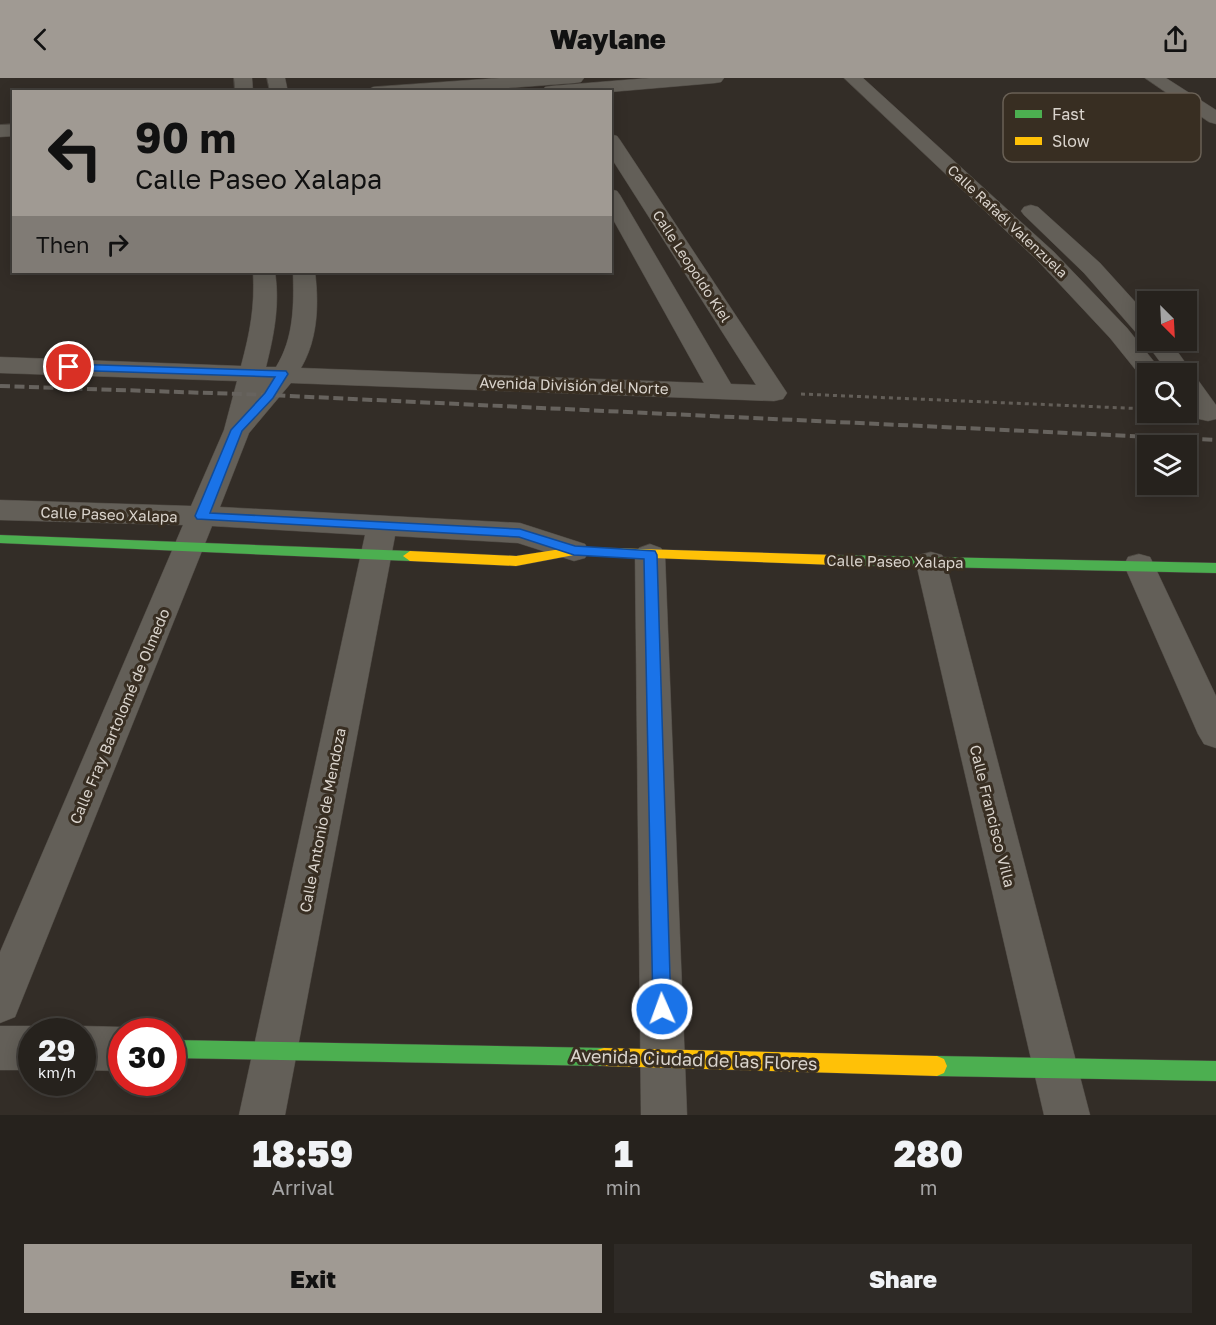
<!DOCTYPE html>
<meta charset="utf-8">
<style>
:root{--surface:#26221d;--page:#2e2a26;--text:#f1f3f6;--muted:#a4a4a4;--line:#423f3b;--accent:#a09a93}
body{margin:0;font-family:"Golos Text",sans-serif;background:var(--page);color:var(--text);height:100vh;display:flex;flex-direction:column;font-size:22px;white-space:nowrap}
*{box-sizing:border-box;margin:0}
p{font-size:20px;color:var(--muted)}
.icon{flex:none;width:33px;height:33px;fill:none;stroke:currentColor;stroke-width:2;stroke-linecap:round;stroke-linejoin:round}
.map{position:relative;height:1037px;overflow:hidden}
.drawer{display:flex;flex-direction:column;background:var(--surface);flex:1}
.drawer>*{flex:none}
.top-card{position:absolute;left:12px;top:12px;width:600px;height:183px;border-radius:0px;box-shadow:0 3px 15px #0003,0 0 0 2px var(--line);background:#a09a93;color:#111;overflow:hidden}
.needle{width:39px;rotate:156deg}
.fabs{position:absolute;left:1137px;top:213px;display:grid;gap:12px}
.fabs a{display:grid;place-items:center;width:60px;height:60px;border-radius:0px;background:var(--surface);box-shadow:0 3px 15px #0003,0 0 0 2px var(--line);font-size:30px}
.speed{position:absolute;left:18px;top:940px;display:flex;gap:12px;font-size:30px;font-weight:700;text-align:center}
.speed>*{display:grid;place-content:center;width:78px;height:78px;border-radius:50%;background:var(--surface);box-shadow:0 3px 15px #0003,0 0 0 2px var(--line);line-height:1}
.speed small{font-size:15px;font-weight:400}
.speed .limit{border:9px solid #d22;background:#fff;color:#111}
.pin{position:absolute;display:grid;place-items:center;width:51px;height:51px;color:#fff;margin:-26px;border:3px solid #fff;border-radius:50%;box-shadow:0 2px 6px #0007}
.me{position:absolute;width:66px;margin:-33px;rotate:358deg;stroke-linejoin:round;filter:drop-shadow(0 0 4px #0008)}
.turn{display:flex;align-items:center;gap:21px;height:126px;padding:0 24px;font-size:27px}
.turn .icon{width:78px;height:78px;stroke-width:2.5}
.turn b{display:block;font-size:42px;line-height:51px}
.then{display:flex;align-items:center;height:57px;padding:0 24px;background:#0003;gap:12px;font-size:22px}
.eta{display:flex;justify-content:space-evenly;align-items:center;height:102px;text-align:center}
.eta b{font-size:36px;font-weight:800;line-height:42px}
.action{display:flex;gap:12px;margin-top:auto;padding:12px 24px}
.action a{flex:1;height:69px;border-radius:0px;background:var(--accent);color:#111;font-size:24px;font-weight:800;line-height:69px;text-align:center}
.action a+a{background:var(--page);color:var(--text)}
header{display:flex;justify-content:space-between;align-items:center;height:78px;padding:0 24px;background:var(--accent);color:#111;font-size:27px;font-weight:800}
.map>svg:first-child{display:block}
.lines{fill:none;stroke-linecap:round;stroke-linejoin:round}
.street-casing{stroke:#4d4842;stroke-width:1}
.fast-casing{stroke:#4d4842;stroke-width:1}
.slow-casing{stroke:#4d4842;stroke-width:1}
.path{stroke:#635e58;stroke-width:3;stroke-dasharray:4 4;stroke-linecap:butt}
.street{fill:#635f58;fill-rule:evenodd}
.fast{fill:#4caf50;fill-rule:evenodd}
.slow{fill:#ffc107;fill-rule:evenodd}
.rail{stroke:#67635e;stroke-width:4;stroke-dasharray:10 4.5;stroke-linecap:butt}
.route{fill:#1a73e8;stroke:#114b97;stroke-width:1.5}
.labels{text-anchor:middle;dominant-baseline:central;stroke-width:6;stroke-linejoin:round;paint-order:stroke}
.far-street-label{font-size:14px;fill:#dad4cd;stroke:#382e22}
.street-label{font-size:15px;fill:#dad4cd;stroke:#382e22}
.near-street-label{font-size:18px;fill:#dad4cd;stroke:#382e22}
.key{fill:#382e22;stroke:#696055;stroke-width:1.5}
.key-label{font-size:16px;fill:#dad4cd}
</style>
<header><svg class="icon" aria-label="back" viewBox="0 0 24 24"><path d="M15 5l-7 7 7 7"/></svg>Waylane<svg class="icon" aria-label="share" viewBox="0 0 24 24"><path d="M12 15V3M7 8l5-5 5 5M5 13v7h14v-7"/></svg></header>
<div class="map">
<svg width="1216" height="1037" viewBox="0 0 1216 1037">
<rect width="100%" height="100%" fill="#332d27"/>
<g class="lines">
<defs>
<g id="street">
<path d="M234 0H252L253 14H235Z"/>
<path d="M267 0H285L288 14H270Z"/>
<path d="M499 0H584L581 4 575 5 456 14H364L373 9Z"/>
<path d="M649 0H724L721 4 715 5 610 14 542 13 545 9 551 8Z"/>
<path d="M844 0H863L1054 174 1127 250 1164 296H1148V303L1143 301 1110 260 1038 183Z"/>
<path d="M1145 0H1166L1216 32V46L1209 44Z"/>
<path d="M14 46V58L0 59V47Z"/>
<path d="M610 56 617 58 620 62 787 315 783 321 774 323 291 305 249 355 220 429 520 445 585 466 589 473 585 480 574 483 518 465 395 458 285 1037H239L365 457 212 448 15 939 0 945V874L183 447 0 442V422L191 428 224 352 237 303 0 295V279L241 288C250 254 255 229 253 194H275C280 227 274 257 266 289H276C294 260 294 227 293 194H315C319 226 318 261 301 290L704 305 610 136V111L617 113 620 117 731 306 756 307 610 78Z"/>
<path d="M1031 127 1038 129 1100 185 1148 238V262H1169L1216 327V341L1208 343 1199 341 1186 322V296H1169L1144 262 1145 260 1139 258 1084 195 1024 137 1021 133 1024 129Z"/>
<path d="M650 466 661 470 665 477 687 1037H641L635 477 639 470Z"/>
<path d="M931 474 942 477 946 485 1090 1037H1044L916 485 920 477Z"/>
<path d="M1139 476 1150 479 1154 487 1216 618V670L1204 666 1198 656 1124 487 1128 479Z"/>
<path d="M0 948H32L46 954H32V992H0Z"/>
<path d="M82 948 122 949 134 954H122V993L82 992V954H68Z"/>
</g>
<g id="fast">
<path d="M0 457 410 473 417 478 410 483 0 465Z"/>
<path d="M836 477 1216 485V495L836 487 829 482Z"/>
<path d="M172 962 604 970 611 972 613 979 611 986 604 988 172 980Z"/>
<path d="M937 978 1216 983V1003L937 998 930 995 927 988 930 981Z"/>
</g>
<g id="slow">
<path d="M574 469 836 477 843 482 836 487 574 477 516 488 410 483 403 478 410 473 516 478Z"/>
<path d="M604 970 937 978 944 981 947 988 944 995 937 998 604 988 597 986 595 979 597 972Z"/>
</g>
</defs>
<use href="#street" class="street-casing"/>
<use href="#fast" class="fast-casing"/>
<use href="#slow" class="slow-casing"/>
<path class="path" d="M801 316 1148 331"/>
<use href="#street" class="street"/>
<use href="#fast" class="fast"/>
<use href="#slow" class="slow"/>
<path class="rail" d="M0 308 269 317 1216 362"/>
</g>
<path class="route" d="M69 286 286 293 288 296 273 320 242 353 210 435 520 451 575 468 655 473 657 477 671 931 669 938 662 940 656 938 653 931 644 481 574 477 519 459 197 441 195 438 231 352 265 315 275 299 65 292 63 289Z"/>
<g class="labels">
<g class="far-street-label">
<text transform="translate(1008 143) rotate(43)">Calle Rafaél Valenzuela</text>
<text transform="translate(692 188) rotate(57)">Calle Leopoldo Kiel</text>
</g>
<g class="street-label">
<text transform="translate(574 307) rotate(2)">Avenida División del Norte</text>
<text transform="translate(109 436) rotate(2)">Calle Paseo Xalapa</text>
<text transform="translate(895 483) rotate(1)">Calle Paseo Xalapa</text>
<text transform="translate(119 638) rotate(-67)">Calle Fray Bartolomé de Olmedo</text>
<text transform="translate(993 738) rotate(76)">Calle Francisco Villa</text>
<text transform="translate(322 742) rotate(-79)">Calle Antonio de Mendoza</text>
</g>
<g class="near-street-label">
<text transform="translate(694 981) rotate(2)">Avenida Ciudad de las Flores</text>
</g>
</g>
<rect x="1003" y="15" width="198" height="69" rx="9" class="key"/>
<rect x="1015" y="32" width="27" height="8" fill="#4caf50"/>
<rect x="1015" y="59" width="27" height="8" fill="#ffc107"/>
<g class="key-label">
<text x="1052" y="42">Fast</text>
<text x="1052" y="69">Slow</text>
</g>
</svg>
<div class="fabs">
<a><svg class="needle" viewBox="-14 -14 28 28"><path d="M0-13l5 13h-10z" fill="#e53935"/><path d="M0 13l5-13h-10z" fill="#a4a4a4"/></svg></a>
<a><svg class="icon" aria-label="search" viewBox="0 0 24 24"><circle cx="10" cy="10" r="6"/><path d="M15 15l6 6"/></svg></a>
<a><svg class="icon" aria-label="layers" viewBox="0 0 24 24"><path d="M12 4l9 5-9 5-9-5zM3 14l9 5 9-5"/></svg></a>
</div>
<div class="speed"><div>29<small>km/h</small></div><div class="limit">30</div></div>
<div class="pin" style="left:69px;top:289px;background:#d93025"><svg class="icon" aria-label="arrive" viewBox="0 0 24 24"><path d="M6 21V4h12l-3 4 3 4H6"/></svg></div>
<svg class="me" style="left:662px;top:931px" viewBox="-20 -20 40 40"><circle r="17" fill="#1a73e8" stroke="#fff" stroke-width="3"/><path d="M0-11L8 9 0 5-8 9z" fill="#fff"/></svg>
<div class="top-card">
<div class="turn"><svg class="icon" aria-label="left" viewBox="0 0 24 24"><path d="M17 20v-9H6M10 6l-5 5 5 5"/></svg><div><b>90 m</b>Calle Paseo Xalapa</div></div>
<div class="then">Then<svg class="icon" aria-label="right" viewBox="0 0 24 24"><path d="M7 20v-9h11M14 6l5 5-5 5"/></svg></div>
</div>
</div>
<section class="drawer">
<div class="eta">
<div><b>18:59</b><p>Arrival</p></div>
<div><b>1</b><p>min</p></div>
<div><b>280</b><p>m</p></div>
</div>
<div class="action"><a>Exit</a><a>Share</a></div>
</section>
